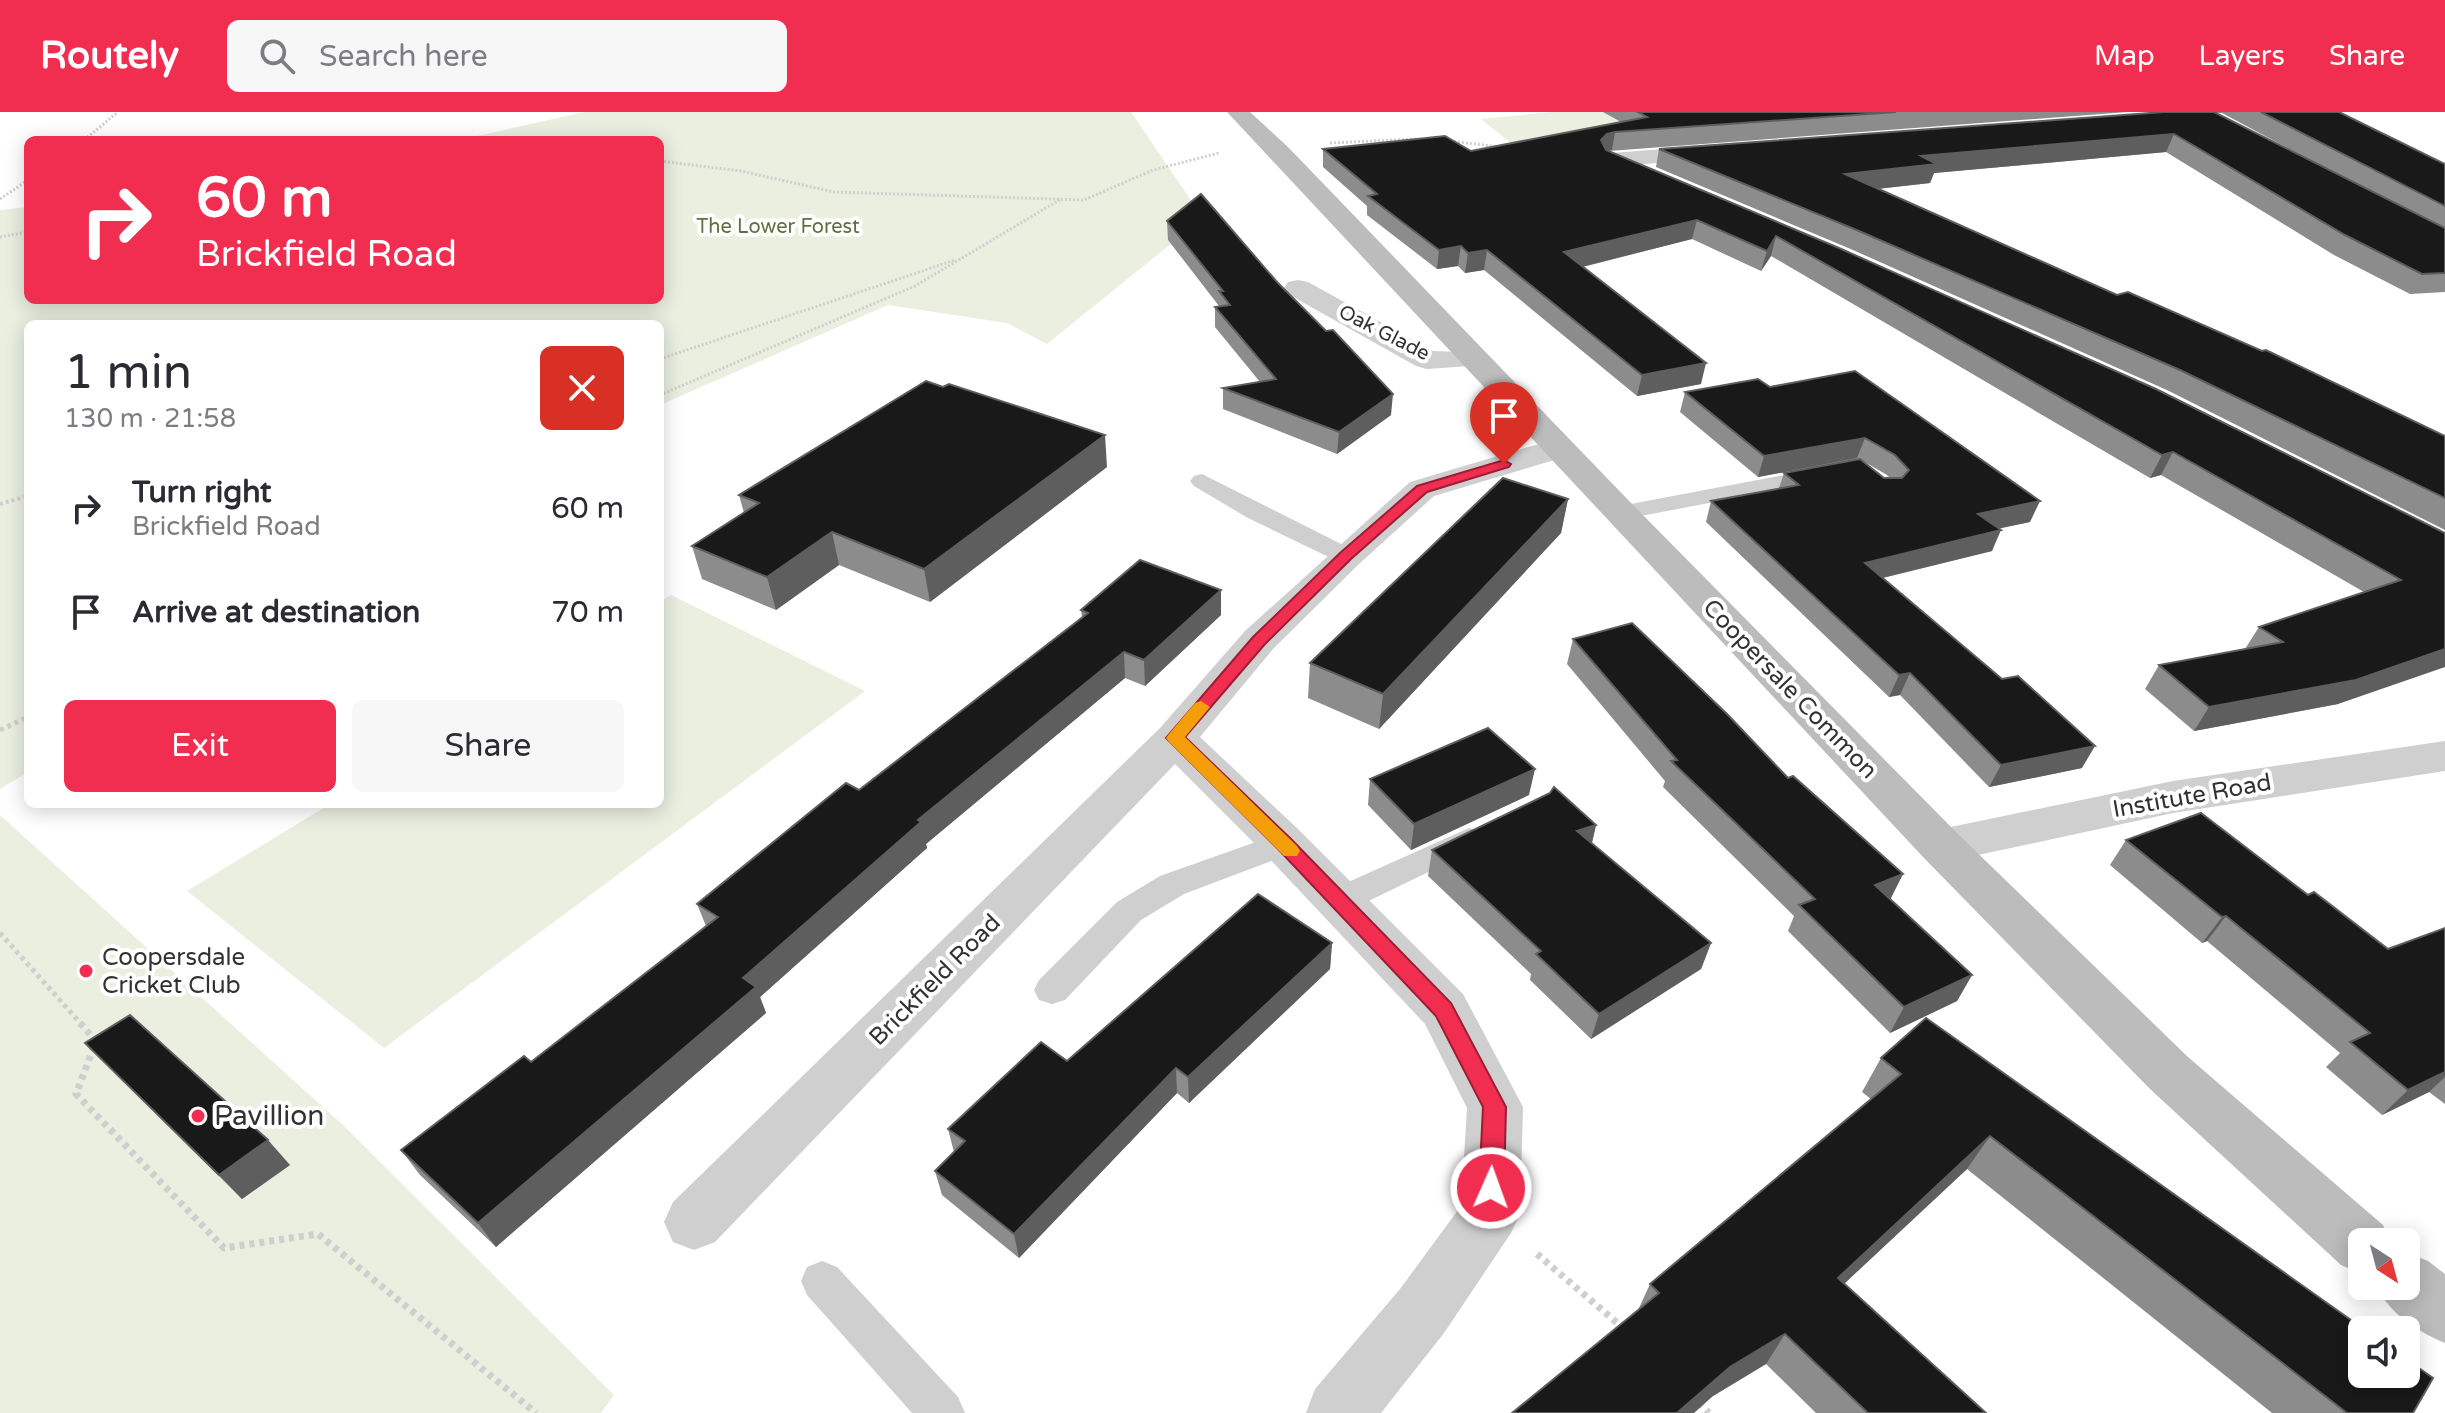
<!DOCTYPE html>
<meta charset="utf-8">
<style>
:root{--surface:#fff;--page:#f7f7f7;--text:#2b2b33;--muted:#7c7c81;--accent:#f12d50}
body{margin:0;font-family:"Varela Round",sans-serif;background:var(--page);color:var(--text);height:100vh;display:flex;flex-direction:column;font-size:30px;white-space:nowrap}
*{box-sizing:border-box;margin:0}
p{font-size:26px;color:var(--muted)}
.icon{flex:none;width:44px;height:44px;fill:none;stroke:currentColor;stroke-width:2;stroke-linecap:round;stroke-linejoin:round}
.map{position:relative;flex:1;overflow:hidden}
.sheet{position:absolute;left:24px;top:208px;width:640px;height:488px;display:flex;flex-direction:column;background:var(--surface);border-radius:12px;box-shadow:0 4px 20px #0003}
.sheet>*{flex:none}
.banner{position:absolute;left:24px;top:24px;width:640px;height:168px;border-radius:12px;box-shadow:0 4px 20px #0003;background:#f12d50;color:#fff;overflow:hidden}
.needle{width:52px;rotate:144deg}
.tools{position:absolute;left:2348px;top:1116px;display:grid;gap:16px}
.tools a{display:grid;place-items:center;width:72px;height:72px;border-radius:12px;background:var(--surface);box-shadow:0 4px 20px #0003;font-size:40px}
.pin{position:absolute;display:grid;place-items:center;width:68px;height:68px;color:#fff;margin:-82px -34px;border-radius:50% 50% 50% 0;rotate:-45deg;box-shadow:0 0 8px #0007}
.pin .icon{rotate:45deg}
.me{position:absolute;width:88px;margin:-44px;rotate:2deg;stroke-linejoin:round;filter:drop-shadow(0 0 6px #0008)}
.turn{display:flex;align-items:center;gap:28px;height:168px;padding:0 40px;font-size:36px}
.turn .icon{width:104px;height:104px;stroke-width:2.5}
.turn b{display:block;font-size:56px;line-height:68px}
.round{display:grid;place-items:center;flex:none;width:84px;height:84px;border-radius:12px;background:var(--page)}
.head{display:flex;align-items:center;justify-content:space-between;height:136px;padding:0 40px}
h1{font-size:48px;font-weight:600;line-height:60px}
.primary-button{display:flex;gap:16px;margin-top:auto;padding:16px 40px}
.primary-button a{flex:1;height:92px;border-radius:12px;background:var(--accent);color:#fff;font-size:32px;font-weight:600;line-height:92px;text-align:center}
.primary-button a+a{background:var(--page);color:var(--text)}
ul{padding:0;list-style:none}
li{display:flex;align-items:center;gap:24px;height:104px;padding:0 40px}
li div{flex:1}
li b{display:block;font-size:30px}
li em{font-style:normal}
header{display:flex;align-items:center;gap:48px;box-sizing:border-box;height:112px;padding:0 40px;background:var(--accent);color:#fff}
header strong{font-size:38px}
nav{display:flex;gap:44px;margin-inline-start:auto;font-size:28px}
.search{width:560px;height:72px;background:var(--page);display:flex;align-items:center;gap:20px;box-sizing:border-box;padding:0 28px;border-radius:12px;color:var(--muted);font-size:30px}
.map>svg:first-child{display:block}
.green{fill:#eaefe0}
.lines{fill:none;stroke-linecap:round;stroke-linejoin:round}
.path-far3{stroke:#cfcfcf;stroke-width:3;stroke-dasharray:2 2;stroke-linecap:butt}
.path-far2{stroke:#cfcfcf;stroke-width:4;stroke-dasharray:3 3;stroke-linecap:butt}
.path-far1{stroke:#cfcfcf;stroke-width:5;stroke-dasharray:4 4;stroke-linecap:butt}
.path{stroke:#cfcfcf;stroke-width:7;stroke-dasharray:5 5;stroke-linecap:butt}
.lane{fill:#cfcfcf;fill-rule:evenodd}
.street{fill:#cfcfcf;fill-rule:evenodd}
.secondary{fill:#bcbcbc;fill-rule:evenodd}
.wall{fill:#8c8c8c;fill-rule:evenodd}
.shaded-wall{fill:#5e5e5e}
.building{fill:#191919;stroke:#5e5e5e;stroke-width:2}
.route{fill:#f12d50;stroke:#9d1d34;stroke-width:2}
.slow{fill:#f59e0b}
.poi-dot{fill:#f12d50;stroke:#fff;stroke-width:3}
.labels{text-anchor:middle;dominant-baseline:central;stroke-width:8;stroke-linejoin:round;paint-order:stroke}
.far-park-label{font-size:20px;fill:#5b723c;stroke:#fff}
.far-street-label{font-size:20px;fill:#323232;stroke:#fff}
.street-label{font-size:24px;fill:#323232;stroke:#fff}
.poi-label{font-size:24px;fill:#323232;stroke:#fff;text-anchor:start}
.near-poi-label{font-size:28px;fill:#323232;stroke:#fff;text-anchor:start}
</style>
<header>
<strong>Routely</strong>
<div class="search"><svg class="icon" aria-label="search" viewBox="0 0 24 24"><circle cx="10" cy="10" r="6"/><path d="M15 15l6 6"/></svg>Search here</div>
<nav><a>Map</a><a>Layers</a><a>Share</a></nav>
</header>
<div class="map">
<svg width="2445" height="1301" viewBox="0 0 2445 1301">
<rect width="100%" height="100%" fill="#fff"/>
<g class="green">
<path d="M585 0H1131L1203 106 1047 232 1007 211 888 193 660 293V212H28V660L0 677V98L28 95V188H660V28H459Z"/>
<path d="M1553 0H1625L1650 17 1511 31 1481 7Z"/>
<path d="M671 483 865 579 384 936 187 779 330 692H660V490Z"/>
<path d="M0 703 344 1014 614 1283 601 1301H0Z"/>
</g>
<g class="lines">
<g class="path-far3">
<path d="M84 28 118 0"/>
<path d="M1450 29 1500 35"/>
<path d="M1330 31 1416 27"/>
<path d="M660 49 741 59 834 80 1084 88 1153 58 1219 41"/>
<path d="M0 87 28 68"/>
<path d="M0 125 28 120"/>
<path d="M660 247 955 148"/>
<path d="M660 283 915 174 1061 87"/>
</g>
<path class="path-far2" d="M0 392 28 384"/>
<g class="path-far1">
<path d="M0 618 28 605"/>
<path d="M0 821 82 913"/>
</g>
<g class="path">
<path d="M80 911 96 929 76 982 224 1136 318 1122 536 1301"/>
<path d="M1537 1142 1623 1216"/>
<path d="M1699 1291 1709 1301"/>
</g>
<g class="lane">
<path d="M1821 356 1829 358 1833 363 1829 368 1620 408 1611 406 1608 401 1611 396 1620 394Z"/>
<path d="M1202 362 1355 439 1359 444 1355 449H1337L1248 406 1194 374 1190 369 1194 364Z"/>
<path d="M1469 716 1480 719 1485 727 1480 735 1350 798 1338 802 1326 798 1321 789 1326 780Z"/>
<path d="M1284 720 1295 724 1300 732 1295 740 1184 782 1141 808 1065 888 1052 892 1039 888 1034 878 1039 868 1117 790 1160 764Z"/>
<path d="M822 1149 837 1155 958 1285 965 1301H912L807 1183 801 1169 807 1155Z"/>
</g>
<g class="street">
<path d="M1715 33 1723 35 1726 40 1723 45 1612 55 1604 53 1600 48 1604 43 1612 41Z"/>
<path d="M1298 168 1308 170 1433 239 1485 241 1489 247 1485 253 1427 257 1416 254 1288 182 1284 176 1288 170Z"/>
<path d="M1559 326 1571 329 1576 336 1571 343 1434 384 1359 452 1273 537 1200 625 1301 720 1463 882 1523 995 1520 1102 1511 1121 1444 1221 1381 1301H1306L1315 1277 1400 1177 1461 1094 1467 996 1425 912 1267 744 1175 652 715 1130 694 1138 673 1130 664 1110 673 1090 1160 616 1245 519 1410 370Z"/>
<path d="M2445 629V659L2173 701 1941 751 1924 746 1918 734 1924 722 1941 717 2173 669Z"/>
</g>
<g class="secondary">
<path d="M1227 0H1250L1288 35 1633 393 1958 722 2188 945 2383 1113 2391 1130H2362V1162L2341 1153 2150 977 1924 746Z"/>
<path d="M2406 1140 2428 1149 2445 1162V1231C2417 1219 2389 1202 2377 1174H2406Z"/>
</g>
</g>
<g class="wall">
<path d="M1603 0H2128L1609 39 2445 421 2338 592 2194 619 2145 577 2159 553 2245 537 2259 515 2364 480 2161 363 2150 366 1771 144 1761 159 1692 127 1583 155 1701 272 1637 284 1484 158 1465 161 1458 154 1437 157 1367 103V94L1323 55V37L1471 39 1621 10Z"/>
<path d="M2164 0H2339L2445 52V180L2410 182 2334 143 2166 40 1934 61 1930 71 1877 77 2117 183 2445 324V418L2169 279 1853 138 1656 55 1659 37ZM2215 1H2222L2325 56Z"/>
<path d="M1167 109 1391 303 1337 342 1223 297V276L1260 270 1215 215V195L1219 194 1168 128Z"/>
<path d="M1770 275 2030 410 1999 416 1992 439 1883 466 2082 656 1989 675 1900 583 1889 585 1706 410 1711 389 1779 376 1784 361 1859 347 1758 365 1680 300 1685 280ZM1863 349 1887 363 1890 366H1884Z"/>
<path d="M1107 355 930 490 839 453 776 498 702 467 692 434 744 401 739 383Z"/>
<path d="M1568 387 1561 421 1379 617 1308 586 1310 551Z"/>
<path d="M1221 478V503L1145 574 1125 566 926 732 927 736 760 885 766 901 496 1135 420 1063 401 1038 531 950 706 814 697 792 859 678 1082 505 1081 498Z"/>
<path d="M1573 527 1788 666 1903 762 1890 787 1972 863 1957 889 1890 921 1788 819 1794 804 1663 675 1665 669 1567 552Z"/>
<path d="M1370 667 1529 683 1411 738 1368 693Z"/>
<path d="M1596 713 1592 731 1711 831 1701 857 1591 927 1530 868 1531 862 1428 764 1432 738Z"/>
<path d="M2126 728 2308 783 2388 837 2445 816V992L2429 980 2382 1003 2326 955 2340 941 2207 829 2202 831 2110 753Z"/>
<path d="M1332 831 1330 857 1189 991 1177 981 1019 1146 942 1083 935 1059 954 1040 948 1017 1067 949Z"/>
<path d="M85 931 290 1053 242 1087Z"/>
<path d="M1881 946 2413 1301H2272L1967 1057 1844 1172 1986 1301H1816L1766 1252 1713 1284 1638 1198 1650 1172 1871 987 1862 980Z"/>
</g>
<g class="shaded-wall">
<path d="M1615 20 1612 38 1603 40 1601 28 1607 22Z"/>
<path d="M2174 22 2166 40 1934 61 1930 71 1840 81 1845 62 1921 44Z"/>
<path d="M1697 108 1692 127 1561 160 1564 140Z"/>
<path d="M1776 124 1771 144 1761 159 1767 139Z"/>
<path d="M1461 134 1458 154 1437 157 1439 138Z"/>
<path d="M1487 138 1484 158 1465 161 1468 141Z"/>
<path d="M1706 251 1701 272 1637 284 1642 263Z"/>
<path d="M1393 282 1391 303 1337 342 1339 320Z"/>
<path d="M1105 323 1107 355 930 490 924 457Z"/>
<path d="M1865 326 1857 346 1758 365 1764 344Z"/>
<path d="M2173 340 2161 363 2150 366 2162 343Z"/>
<path d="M1568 387 1561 421 1379 617 1383 582Z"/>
<path d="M2040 389 2030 410 1969 423 1978 402Z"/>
<path d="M2001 418 1992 439 1857 472 1865 451Z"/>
<path d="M832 420 839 453 776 498 767 465Z"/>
<path d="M1221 478V503L1145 574 1144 548Z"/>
<path d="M2445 537V555L2338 592 2194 619 2209 595Z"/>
<path d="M1124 540 1125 566 926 732 927 736 760 885 766 901 496 1135 478 1111 743 866 918 708Z"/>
<path d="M1910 561 1900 583 1889 585 1899 563Z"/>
<path d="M2095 634 2082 656 1989 675 2001 653Z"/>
<path d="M1535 657 1529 683 1411 738 1414 712Z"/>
<path d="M1596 713 1590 739 1577 719Z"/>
<path d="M1903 762 1890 788 1875 773Z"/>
<path d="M2226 804 2207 829 2202 831 2222 805Z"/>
<path d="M1332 831 1330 857 1189 991 1188 965Z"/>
<path d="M1711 831 1701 857 1591 927 1599 902Z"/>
<path d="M1972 863 1957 889 1890 921 1904 895Z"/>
<path d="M1176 956 1177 981 1019 1146 1014 1122Z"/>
<path d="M2445 960V965L2429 980 2382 1003 2408 978Z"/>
<path d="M1990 1024 1967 1057 1817 1197 1838 1166Z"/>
<path d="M268 1028 290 1053 242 1087 219 1063Z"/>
<path d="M1785 1222 1766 1252 1713 1284 1694 1301H1677L1730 1255Z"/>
</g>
<g class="building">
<path d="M1638 0H1896L1615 20 1607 22 1601 28 1606 38 1839 136 2156 277 2445 421V537L2356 568 2209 595 2159 553 2283 530 2259 515 2401 468 2173 340 2162 343 1776 124 1767 139 1697 108 1564 140 1706 251 1642 263 1487 138 1468 141 1461 134 1439 138 1368 84 1377 82 1323 37 1445 24 1471 39 1647 5Z"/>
<path d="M2164 0H2214L2445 116V161L2422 162 2345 123 2174 22 1921 44 1937 52 1845 62 2117 183 2128 180 2262 239 2266 238 2445 324V386L2180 258 1859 119 1659 37Z"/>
<path d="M2261 0H2339L2445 52V94Z"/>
<path d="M1201 82 1277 170 1326 219 1333 218 1393 282 1339 320 1223 276 1276 267 1215 195 1230 193 1219 179H1223L1167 109Z"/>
<path d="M1855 259 2040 389 1978 402 2001 418 1865 451 2002 567 2018 564 2095 634 2001 653 1910 561 1899 563 1711 389 1799 373 1784 361 1860 347 1884 366H1902L1909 358 1895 343 1865 326 1764 344 1685 280 1758 267 1770 275Z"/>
<path d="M926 269 943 275 949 272 1105 323 924 457 832 420 767 465 692 434 759 391 739 383Z"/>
<path d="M1503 366 1568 387 1383 582 1310 551Z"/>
<path d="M1140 448 1221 478 1144 548 1124 540 918 708 921 710 743 866 756 875 478 1111 401 1038 524 944 531 950 718 805 697 792 846 671 859 678 1088 501 1081 498Z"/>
<path d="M1632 511 1727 602 1788 666 1793 664 1903 762 1875 773 1972 863 1904 895 1799 793 1815 787 1671 649 1677 648 1573 527Z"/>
<path d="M1488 616 1535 657 1414 712 1370 667Z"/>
<path d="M1554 675 1596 713 1577 719 1711 831 1599 902 1536 842 1541 839 1432 738 1550 681Z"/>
<path d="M2201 701 2308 783 2314 780 2388 837 2445 816V960L2408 978 2350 930 2370 921 2226 804 2222 805 2126 728Z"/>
<path d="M1258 782 1332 831 1188 965 1176 956 1014 1122 935 1059 965 1029 948 1017 1041 930 1067 949Z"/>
<path d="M130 903 268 1028 219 1063 85 931Z"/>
<path d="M1926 906 2365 1218H2362V1262H2406V1247L2433 1266 2413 1301H2347L1990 1024 1838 1166 1986 1301H1868L1785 1222 1730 1255 1677 1301H1512L1659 1181 1650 1172 1901 962 1881 946Z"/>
</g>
<path class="route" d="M1504 348 1511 352 1509 355 1427 380 1351 447 1265 532 1185 625 1291 727 1451 891 1506 995 1504 1076 1500 1083 1491 1087 1483 1083 1479 1076 1483 995 1436 904 1278 737 1166 626 1253 525 1340 441 1417 374Z"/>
<path class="slow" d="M1201 589 1210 595 1185 625 1297 734 1300 739 1297 744H1284L1169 630 1166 626 1169 622 1195 591Z"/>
<g class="poi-dot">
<circle cx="86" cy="859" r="8"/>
<circle cx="198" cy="1004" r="8"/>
</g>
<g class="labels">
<g class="far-park-label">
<text x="778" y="115">The Lower Forest</text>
</g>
<g class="far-street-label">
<text transform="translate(1384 221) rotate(27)">Oak Glade</text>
</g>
<g class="street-label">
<text transform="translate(1790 577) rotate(46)">Coopersale Common</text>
<text transform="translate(2192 684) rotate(-10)">Institute Road</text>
<text transform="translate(935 868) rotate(-45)">Brickfield Road</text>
</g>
<g class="poi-label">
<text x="102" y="845">Coopersdale<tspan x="102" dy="28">Cricket Club</tspan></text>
</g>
<g class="near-poi-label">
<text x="214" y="1004">Pavillion</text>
</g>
</g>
</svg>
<div class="tools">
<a><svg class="needle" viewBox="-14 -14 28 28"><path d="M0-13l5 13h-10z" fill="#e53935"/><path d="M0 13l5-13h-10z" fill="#7c7c81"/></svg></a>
<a><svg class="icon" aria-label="sound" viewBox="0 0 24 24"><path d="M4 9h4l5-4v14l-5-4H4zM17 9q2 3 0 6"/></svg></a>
</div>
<div class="pin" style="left:1504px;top:352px;background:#d93025"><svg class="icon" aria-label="arrive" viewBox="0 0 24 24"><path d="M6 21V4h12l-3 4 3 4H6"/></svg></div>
<svg class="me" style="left:1491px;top:1076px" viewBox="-20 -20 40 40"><circle r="17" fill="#f12d50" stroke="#fff" stroke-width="3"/><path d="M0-11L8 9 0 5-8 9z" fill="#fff"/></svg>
<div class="banner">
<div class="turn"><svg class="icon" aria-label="right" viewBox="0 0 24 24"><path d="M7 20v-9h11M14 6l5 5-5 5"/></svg><div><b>60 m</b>Brickfield Road</div></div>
</div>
<section class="sheet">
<div class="head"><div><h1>1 min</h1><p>130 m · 21:58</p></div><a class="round" style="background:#d93025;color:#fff"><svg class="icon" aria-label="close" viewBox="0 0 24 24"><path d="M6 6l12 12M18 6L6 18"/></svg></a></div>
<ul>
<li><svg class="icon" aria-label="right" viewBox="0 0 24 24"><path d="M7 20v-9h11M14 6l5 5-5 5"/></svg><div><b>Turn right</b><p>Brickfield Road</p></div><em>60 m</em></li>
<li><svg class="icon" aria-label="arrive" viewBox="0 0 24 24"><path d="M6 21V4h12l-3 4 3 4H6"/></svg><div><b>Arrive at destination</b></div><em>70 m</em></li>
</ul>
<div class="primary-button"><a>Exit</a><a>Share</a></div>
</section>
</div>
